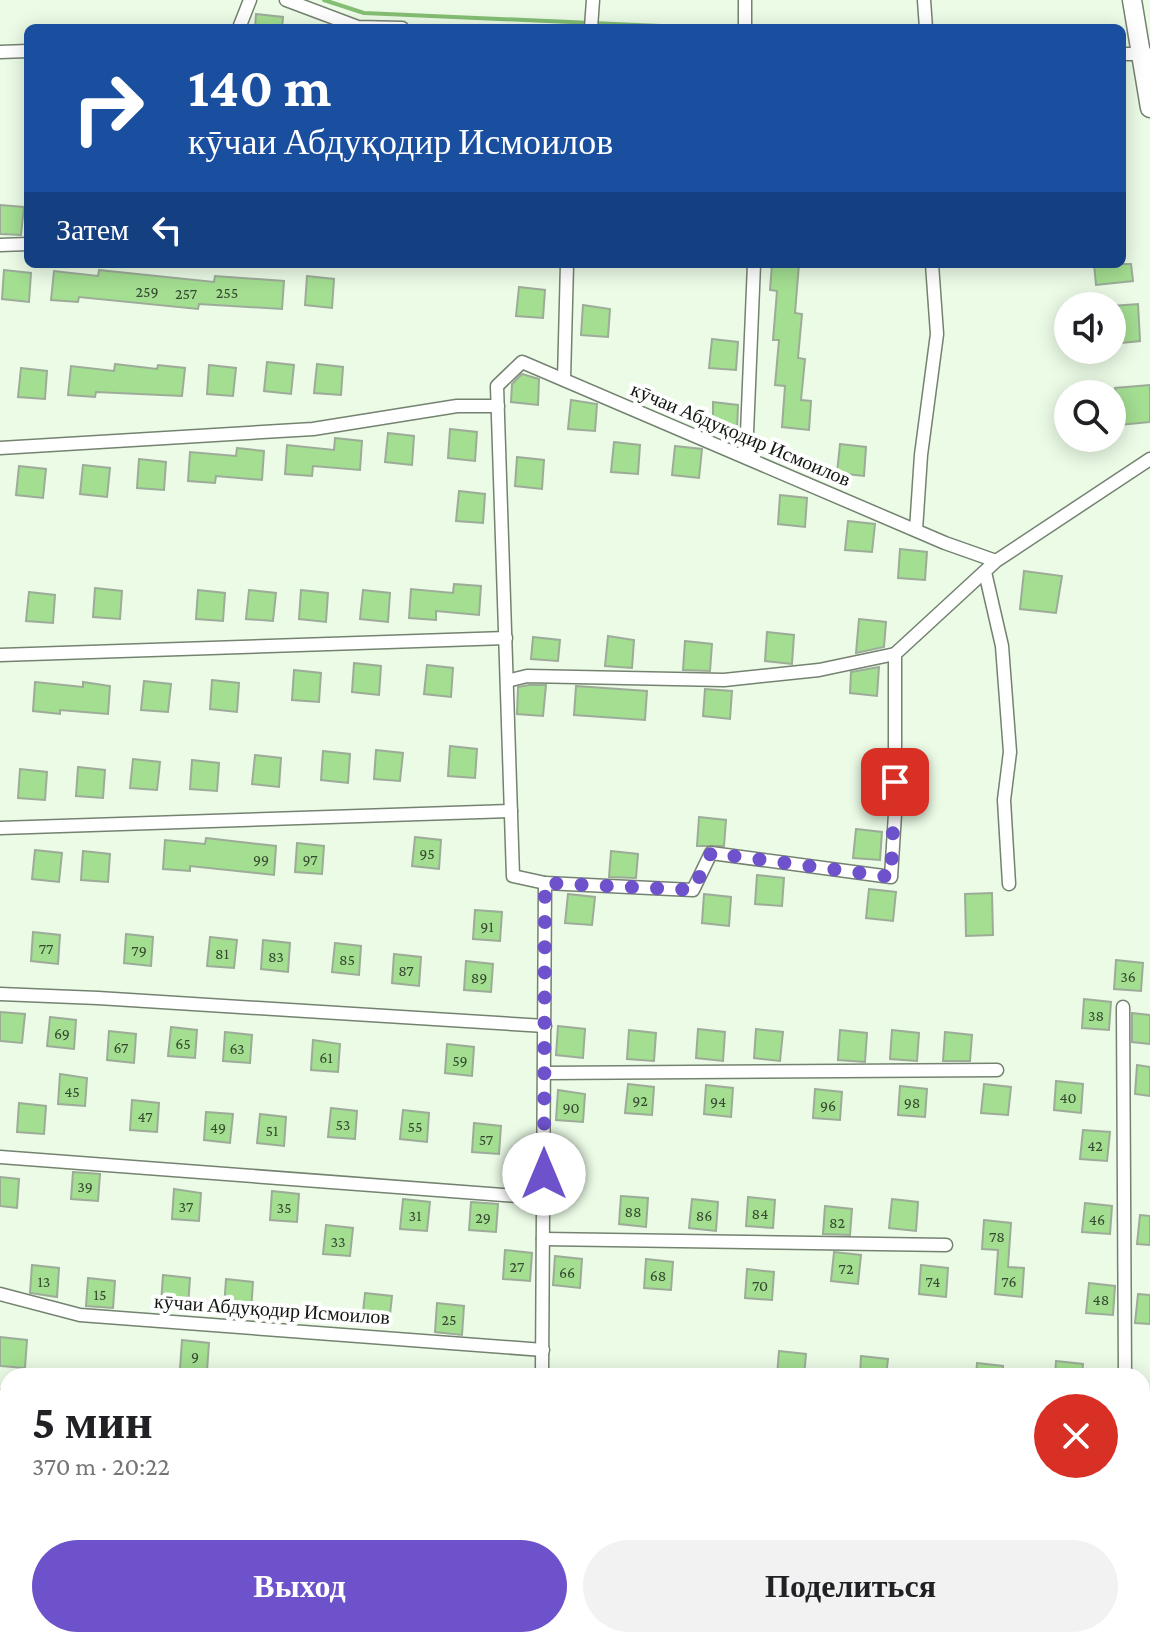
<!DOCTYPE html>
<html lang="ru">
<meta charset="utf-8">
<style>
:root{--surface:#fff;--page:#f2f2f2;--text:#202124;--muted:#757577;--accent:#6d52cc}
body{margin:0;font-family:"Crimson Pro",serif;background:var(--page);color:var(--text);height:100vh;display:flex;flex-direction:column;font-size:30px;white-space:nowrap}
*{box-sizing:border-box;margin:0}
p{font-size:26px;color:var(--muted)}
.icon{flex:none;width:44px;height:44px;fill:none;stroke:currentColor;stroke-width:2;stroke-linecap:round;stroke-linejoin:round}
.map{position:relative;flex:1;overflow:hidden}
.drawer{position:absolute;left:0px;top:1368px;width:1150px;height:280px;display:flex;flex-direction:column;background:var(--surface);border-radius:24px 24px 0 0;box-shadow:0 4px 20px #0003}
.drawer>*{flex:none}
.hud{position:absolute;left:24px;top:24px;width:1102px;height:244px;border-radius:12px;box-shadow:0 4px 20px #0003;background:#1a4fa0;color:#fff;overflow:hidden}
.fabs{position:absolute;left:1054px;top:292px;display:grid;gap:16px}
.fabs a{display:grid;place-items:center;width:72px;height:72px;border-radius:50%;background:var(--surface);box-shadow:0 4px 20px #0003;font-size:40px}
.pin{position:absolute;display:grid;place-items:center;width:68px;height:68px;color:#fff;margin:-34px;border-radius:16px;box-shadow:0 4px 12px #0006}
.me{position:absolute;width:88px;margin:-44px;rotate:0deg;stroke-linejoin:round;filter:drop-shadow(0 0 6px #0008)}
.turn{display:flex;align-items:center;gap:28px;height:168px;padding:0 32px;font-size:36px}
.turn .icon{width:104px;height:104px;stroke-width:2.5}
.turn b{display:block;font-size:56px;line-height:68px}
.then{display:flex;align-items:center;height:76px;padding:0 32px;background:#0003;gap:16px;font-size:30px}
.round{display:grid;place-items:center;flex:none;width:84px;height:84px;border-radius:42px;background:var(--page)}
.summary{display:flex;align-items:center;justify-content:space-between;height:136px;padding:0 32px}
h1{font-size:48px;font-weight:700;line-height:60px}
.button{display:flex;gap:16px;margin-top:auto;padding:16px 32px}
.button a{flex:1;height:92px;border-radius:48px;background:var(--accent);color:#fff;font-size:32px;font-weight:700;line-height:92px;text-align:center}
.button a+a{background:var(--page);color:var(--text)}
.map>svg:first-child{display:block}
.lines{fill:none;stroke-linecap:round;stroke-linejoin:round}
.stream{stroke:#84be73;stroke-width:4}
.building{fill:#a3de91;stroke:#9dac99;stroke-width:2}
.street-casing{stroke:#748270;stroke-width:15}
.secondary-casing{stroke:#748270;stroke-width:21}
.street{stroke:#fff;stroke-width:12}
.secondary{stroke:#fff;stroke-width:18}
.route{stroke:#6d52cc;stroke-width:14;stroke-dasharray:0 25.2}
.labels{text-anchor:middle;dominant-baseline:central;stroke-width:8;stroke-linejoin:round;paint-order:stroke}
.number-label{font-size:16px;fill:#364830}
.street-label{font-size:20px;fill:#11160f;stroke:#fff}
</style>
<div class="map">
<svg width="1150" height="1648" viewBox="0 0 1150 1648">
<rect width="100%" height="100%" fill="#ebfbe6"/>
<g class="lines">
<path class="stream" d="M324 0 364 13 705 28"/>
</g>
<g class="building">
<path d="M256 14 283 17 282 28H255Z"/>
<path d="M0 205 24 207 21 235 0 234Z"/>
<path d="M772 264H799L795 313 802 314 798 358 805 359 801 400 811 401 809 430 782 427 785 386 775 385 779 340H773L777 291 770 290Z"/>
<path d="M1094 264H1131L1133 281 1096 285Z"/>
<path d="M4 270 31 273 29 302 2 299Z"/>
<path d="M99 270 214 282 215 276 284 281 282 309 199 304 198 309 79 297 78 302 51 300 54 271 98 276Z"/>
<path d="M307 276 334 279 332 308 305 305Z"/>
<path d="M519 287 545 290 543 318 516 316Z"/>
<path d="M1138 304 1140 341 1112 344V306Z"/>
<path d="M583 305 610 309 608 337 581 335Z"/>
<path d="M712 339 738 342 736 370 709 368Z"/>
<path d="M267 362 294 365 291 394 264 391Z"/>
<path d="M115 364 157 369 158 365 185 368 182 396 96 392 95 397 68 395 71 366 114 371Z"/>
<path d="M317 364 343 367 341 395 314 393Z"/>
<path d="M209 365 236 368 233 396 207 394Z"/>
<path d="M21 368 47 371 45 399 18 397Z"/>
<path d="M522 374 539 379 538 405 511 402 512 384Z"/>
<path d="M1150 385V422L1120 425 1115 388Z"/>
<path d="M571 400 597 404 595 431 568 429Z"/>
<path d="M713 402 738 405 737 432 713 431Z"/>
<path d="M450 429 477 432 475 461 448 458Z"/>
<path d="M388 433 414 436 412 465 385 462Z"/>
<path d="M335 438 362 441 360 470 313 466 312 476 285 474 287 445 334 450Z"/>
<path d="M614 442 640 445 638 474 611 472Z"/>
<path d="M840 444 866 447 864 476 837 473Z"/>
<path d="M675 446 702 449 699 478 672 475Z"/>
<path d="M237 448 264 451 262 480 216 476 215 483 188 481 190 452 236 456Z"/>
<path d="M517 457 544 460 542 489 515 486Z"/>
<path d="M139 459 166 462 164 490 137 488Z"/>
<path d="M83 465 110 468 107 497 80 494Z"/>
<path d="M19 466 46 469 43 498 16 495Z"/>
<path d="M459 491 485 494 483 523 456 521Z"/>
<path d="M780 495 807 498 805 527 778 524Z"/>
<path d="M848 521 875 524 872 552 845 550Z"/>
<path d="M900 549 927 552 925 580 898 578Z"/>
<path d="M1024 571 1062 576 1056 613 1020 609Z"/>
<path d="M454 584 481 586 479 615 436 611V620L409 618 411 589 453 593Z"/>
<path d="M95 588 122 591 120 619 93 617Z"/>
<path d="M198 590 225 593 223 621 196 619Z"/>
<path d="M249 590 276 593 273 621 246 619Z"/>
<path d="M301 590 328 593 326 622 299 619Z"/>
<path d="M363 590 390 593 388 622 360 619Z"/>
<path d="M29 592 55 595 53 623 26 621Z"/>
<path d="M859 619 886 622 884 647 856 653Z"/>
<path d="M767 632 794 635 792 664 765 661Z"/>
<path d="M608 636 634 640 632 668 605 666Z"/>
<path d="M533 637 560 640 558 661 531 659Z"/>
<path d="M685 641 712 644 710 671 683 670Z"/>
<path d="M354 663 381 666 379 695 352 692Z"/>
<path d="M427 665 453 668 451 697 424 694Z"/>
<path d="M879 667 877 696 850 693 851 672Z"/>
<path d="M294 670 321 673 319 702 292 700Z"/>
<path d="M212 680 239 683 237 712 210 709Z"/>
<path d="M144 681 171 684 168 712 141 710Z"/>
<path d="M35 682 83 687V682L110 686 108 714 60 710V714L33 711Z"/>
<path d="M529 685H546L543 716 517 714 518 687Z"/>
<path d="M576 686 647 691 645 720 574 715Z"/>
<path d="M705 689 732 691 730 719 703 716Z"/>
<path d="M450 746 477 749 475 778 448 776Z"/>
<path d="M376 750 403 753 400 781 374 779Z"/>
<path d="M323 751 350 754 348 783 321 780Z"/>
<path d="M255 755 281 758 279 787 252 784Z"/>
<path d="M865 755 886 758V787L862 784Z"/>
<path d="M133 759 160 762 157 790 130 788Z"/>
<path d="M192 760 219 763 217 791 190 789Z"/>
<path d="M78 767 105 770 103 798 76 796Z"/>
<path d="M20 769 47 772 45 800 18 798Z"/>
<path d="M699 817 726 820 724 846H697Z"/>
<path d="M856 829 882 832 880 860 853 858Z"/>
<path d="M415 837 441 840 439 869 412 866Z"/>
<path d="M206 838 276 846 274 875 190 866V871L163 869 165 840 205 844Z"/>
<path d="M297 843 324 846 322 874 295 872Z"/>
<path d="M35 850 62 853 59 882 32 879Z"/>
<path d="M83 851 110 854 108 882 81 880Z"/>
<path d="M611 851 638 854 636 878 609 877Z"/>
<path d="M757 875 784 878 782 906 755 904Z"/>
<path d="M869 889 896 892 893 921 866 918Z"/>
<path d="M992 893 993 935 966 936 965 894Z"/>
<path d="M568 894 595 897 592 925 565 923Z"/>
<path d="M704 894 731 897 729 926 702 923Z"/>
<path d="M475 910 502 912 500 941 473 939Z"/>
<path d="M33 932 60 935 58 964 31 961Z"/>
<path d="M126 934 153 937 151 966 124 963Z"/>
<path d="M210 937 237 940 234 968 207 966Z"/>
<path d="M263 940 290 943 288 972 261 969Z"/>
<path d="M335 943 361 946 359 975 332 972Z"/>
<path d="M394 954 421 957 419 986 392 983Z"/>
<path d="M1116 960 1143 963 1141 991 1114 989Z"/>
<path d="M466 961 493 964 491 992 464 990Z"/>
<path d="M1084 999 1111 1002 1109 1030 1082 1028Z"/>
<path d="M0 1012 25 1014 22 1043 0 1041Z"/>
<path d="M1132 1013 1150 1015V1044L1132 1042Z"/>
<path d="M50 1017 76 1020 74 1049 47 1046Z"/>
<path d="M558 1026 585 1029 583 1058 556 1055Z"/>
<path d="M171 1027 197 1030 195 1058 168 1056Z"/>
<path d="M698 1029 725 1032 723 1061 696 1058Z"/>
<path d="M756 1029 783 1032 780 1061 754 1058Z"/>
<path d="M629 1030 656 1033 654 1061 627 1059Z"/>
<path d="M840 1030 867 1033 865 1062 838 1060Z"/>
<path d="M892 1030 919 1033 917 1061 890 1059Z"/>
<path d="M109 1031 136 1034 134 1063 107 1060Z"/>
<path d="M225 1032 252 1035 250 1063 223 1061Z"/>
<path d="M945 1032 972 1035 970 1061H943Z"/>
<path d="M313 1040 340 1044 338 1072 311 1070Z"/>
<path d="M447 1044 474 1047 472 1076 445 1073Z"/>
<path d="M1137 1065 1150 1067V1096L1135 1094Z"/>
<path d="M60 1074 87 1078 85 1106 58 1104Z"/>
<path d="M1056 1081 1083 1084 1081 1113 1054 1110Z"/>
<path d="M628 1084 654 1087 652 1115 625 1113Z"/>
<path d="M984 1084 1011 1087 1008 1115 981 1113Z"/>
<path d="M706 1085 733 1088 731 1117 704 1114Z"/>
<path d="M900 1086 927 1089 925 1117 898 1115Z"/>
<path d="M815 1089 842 1092 840 1120 813 1118Z"/>
<path d="M558 1090 585 1094 583 1122 556 1120Z"/>
<path d="M132 1100 159 1103 157 1132 130 1130Z"/>
<path d="M19 1103 46 1106 44 1134 17 1132Z"/>
<path d="M331 1108 357 1111 355 1139 328 1137Z"/>
<path d="M403 1110 429 1113 427 1142 400 1139Z"/>
<path d="M206 1112 233 1114 230 1143 204 1140Z"/>
<path d="M260 1114 286 1117 284 1146 257 1143Z"/>
<path d="M474 1123 501 1126 499 1154 472 1152Z"/>
<path d="M1083 1130 1110 1132 1107 1161 1080 1159Z"/>
<path d="M73 1172 100 1174 98 1201 71 1199Z"/>
<path d="M0 1177 19 1179 17 1208 0 1206Z"/>
<path d="M174 1189 201 1193 199 1221 172 1219Z"/>
<path d="M272 1191 299 1194 297 1222 270 1220Z"/>
<path d="M621 1196 648 1198 646 1227 619 1224Z"/>
<path d="M748 1197 775 1200 773 1228 746 1226Z"/>
<path d="M403 1199 430 1202 427 1231 400 1229Z"/>
<path d="M692 1199 718 1202 716 1231 689 1228Z"/>
<path d="M892 1199 918 1202 916 1231 889 1228Z"/>
<path d="M471 1202 498 1204 496 1232 469 1230Z"/>
<path d="M1085 1203 1112 1206 1110 1234 1082 1232Z"/>
<path d="M825 1206 852 1209 850 1235 823 1234Z"/>
<path d="M1140 1215 1150 1216V1245L1137 1244Z"/>
<path d="M984 1220 1011 1223 1008 1267 1024 1268 1022 1297 995 1294 998 1250 982 1249Z"/>
<path d="M326 1225 353 1228 350 1256 323 1254Z"/>
<path d="M505 1250 532 1253 530 1281 503 1279Z"/>
<path d="M834 1252 861 1255 858 1284 831 1281Z"/>
<path d="M555 1256 582 1259 580 1288 553 1285Z"/>
<path d="M646 1259 673 1262 671 1290 644 1288Z"/>
<path d="M32 1265 59 1268 57 1297 30 1293Z"/>
<path d="M921 1265 948 1268 946 1297 919 1294Z"/>
<path d="M747 1269 774 1272 772 1300 745 1298Z"/>
<path d="M163 1275 190 1278 188 1307 161 1304Z"/>
<path d="M88 1278 115 1281 113 1308 86 1306Z"/>
<path d="M226 1279 253 1282 251 1311 224 1308Z"/>
<path d="M1089 1283 1115 1286 1113 1315 1086 1313Z"/>
<path d="M365 1293 392 1296 389 1324 362 1322Z"/>
<path d="M1138 1294 1150 1295V1324L1135 1323Z"/>
<path d="M437 1303 464 1306 462 1335 435 1332Z"/>
<path d="M0 1337 27 1340 25 1368 0 1366Z"/>
<path d="M182 1340 209 1343 207 1371 180 1369Z"/>
<path d="M779 1351 806 1354 804 1376H777Z"/>
<path d="M861 1356 888 1359 886 1376H860Z"/>
<path d="M1056 1361 1083 1364 1082 1376H1055Z"/>
<path d="M977 1363 1003 1366V1376H976Z"/>
</g>
<g class="lines">
<defs>
<g id="street">
<path d="M286 0 358 27 402 28"/>
<path d="M745 0V28"/>
<path d="M924 0 926 28"/>
<path d="M239 28 250 0"/>
<path d="M591 28 593 0"/>
<path d="M0 52 28 51"/>
<path d="M1122 54H1147"/>
<path d="M0 245 28 244"/>
<path d="M564 379 567 264"/>
<path d="M0 448 313 429 457 406H498"/>
<path d="M746 457 754 264"/>
<path d="M916 530 921 455 937 334 932 264"/>
<path d="M996 561 945 543 522 362 497 386 513 876 545 883 693 890 711 853 891 877 895 814V654L996 561 1150 459"/>
<path d="M985 572 1002 646 1010 752 1004 800 1009 884"/>
<path d="M0 655 506 638"/>
<path d="M507 681 527 676 724 680 819 670 895 654"/>
<path d="M0 828 511 811"/>
<path d="M0 994 98 998 545 1026"/>
<path d="M1123 1007 1125 1376"/>
<path d="M545 1073 997 1070"/>
<path d="M0 1157 544 1198"/>
<path d="M543 1239 946 1245"/>
<path d="M0 1294 80 1315 543 1350"/>
<path d="M542 1376 545 883"/>
<path d="M0 1396 8 1401"/>
<path d="M1142 1414 1150 1417"/>
<path d="M1142 1636 1150 1637"/>
<path d="M641 1640 659 1648"/>
<path d="M586 1648 588 1640"/>
</g>
<path id="secondary" d="M1132 0 1150 108"/>
</defs>
<use href="#street" class="street-casing"/>
<use href="#secondary" class="secondary-casing"/>
<use href="#street" class="street"/>
<use href="#secondary" class="secondary"/>
</g>
<g class="lines">
<path class="route" d="M544 1174 545 883 693 890 711 853 891 877 895 782"/>
</g>
<g class="labels">
<g class="number-label">
<text x="147" y="291">259</text>
<text x="227" y="292">255</text>
<text x="186" y="293">257</text>
<text x="427" y="853">95</text>
<text x="261" y="859">99</text>
<text x="310" y="859">97</text>
<text x="487" y="926">91</text>
<text x="46" y="948">77</text>
<text x="139" y="950">79</text>
<text x="222" y="953">81</text>
<text x="276" y="956">83</text>
<text x="347" y="959">85</text>
<text x="406" y="970">87</text>
<text x="1128" y="976">36</text>
<text x="479" y="977">89</text>
<text x="1096" y="1015">38</text>
<text x="62" y="1033">69</text>
<text x="183" y="1043">65</text>
<text x="121" y="1047">67</text>
<text x="237" y="1048">63</text>
<text x="326" y="1057">61</text>
<text x="460" y="1060">59</text>
<text x="72" y="1091">45</text>
<text x="1068" y="1097">40</text>
<text x="640" y="1100">92</text>
<text x="718" y="1101">94</text>
<text x="912" y="1102">98</text>
<text x="828" y="1105">96</text>
<text x="571" y="1107">90</text>
<text x="145" y="1116">47</text>
<text x="343" y="1124">53</text>
<text x="415" y="1126">55</text>
<text x="218" y="1127">49</text>
<text x="272" y="1130">51</text>
<text x="486" y="1139">57</text>
<text x="1095" y="1145">42</text>
<text x="85" y="1186">39</text>
<text x="186" y="1206">37</text>
<text x="284" y="1207">35</text>
<text x="633" y="1211">88</text>
<text x="760" y="1213">84</text>
<text x="415" y="1215">31</text>
<text x="704" y="1215">86</text>
<text x="483" y="1217">29</text>
<text x="1097" y="1219">46</text>
<text x="837" y="1222">82</text>
<text x="997" y="1236">78</text>
<text x="338" y="1241">33</text>
<text x="517" y="1266">27</text>
<text x="846" y="1268">72</text>
<text x="567" y="1272">66</text>
<text x="658" y="1275">68</text>
<text x="44" y="1281">13</text>
<text x="933" y="1281">74</text>
<text x="1009" y="1281">76</text>
<text x="760" y="1285">70</text>
<text x="100" y="1294">15</text>
<text x="1101" y="1299">48</text>
<text x="449" y="1319">25</text>
<text x="195" y="1356">9</text>
</g>
<g class="street-label">
<text transform="translate(741 434) rotate(23)">кӯчаи Абдуқодир Исмоилов</text>
<text transform="translate(272 1309) rotate(4)">кӯчаи Абдуқодир Исмоилов</text>
</g>
</g>
</svg>
<div class="fabs">
<a><svg class="icon" aria-label="sound" viewBox="0 0 24 24"><path d="M4 9h4l5-4v14l-5-4H4zM17 9q2 3 0 6"/></svg></a>
<a><svg class="icon" aria-label="search" viewBox="0 0 24 24"><circle cx="10" cy="10" r="6"/><path d="M15 15l6 6"/></svg></a>
</div>
<div class="pin" style="left:895px;top:782px;background:#d93025"><svg class="icon" aria-label="arrive" viewBox="0 0 24 24"><path d="M6 21V4h12l-3 4 3 4H6"/></svg></div>
<svg class="me" style="left:544px;top:1174px" viewBox="-20 -20 40 40"><circle r="19" fill="#fff"/><path d="M0-13L10 11 0 6-10 11z" fill="#6d52cc"/></svg>
<div class="hud">
<div class="turn"><svg class="icon" aria-label="right" viewBox="0 0 24 24"><path d="M7 20v-9h11M14 6l5 5-5 5"/></svg><div><b>140 m</b>кӯчаи Абдуқодир Исмоилов</div></div>
<div class="then">Затем<svg class="icon" aria-label="left" viewBox="0 0 24 24"><path d="M17 20v-9H6M10 6l-5 5 5 5"/></svg></div>
</div>
<section class="drawer">
<div class="summary"><div><h1>5 мин</h1><p>370 m · 20:22</p></div><a class="round" style="background:#d93025;color:#fff"><svg class="icon" aria-label="close" viewBox="0 0 24 24"><path d="M6 6l12 12M18 6L6 18"/></svg></a></div>
<div class="button"><a>Выход</a><a>Поделиться</a></div>
</section>
</div>
